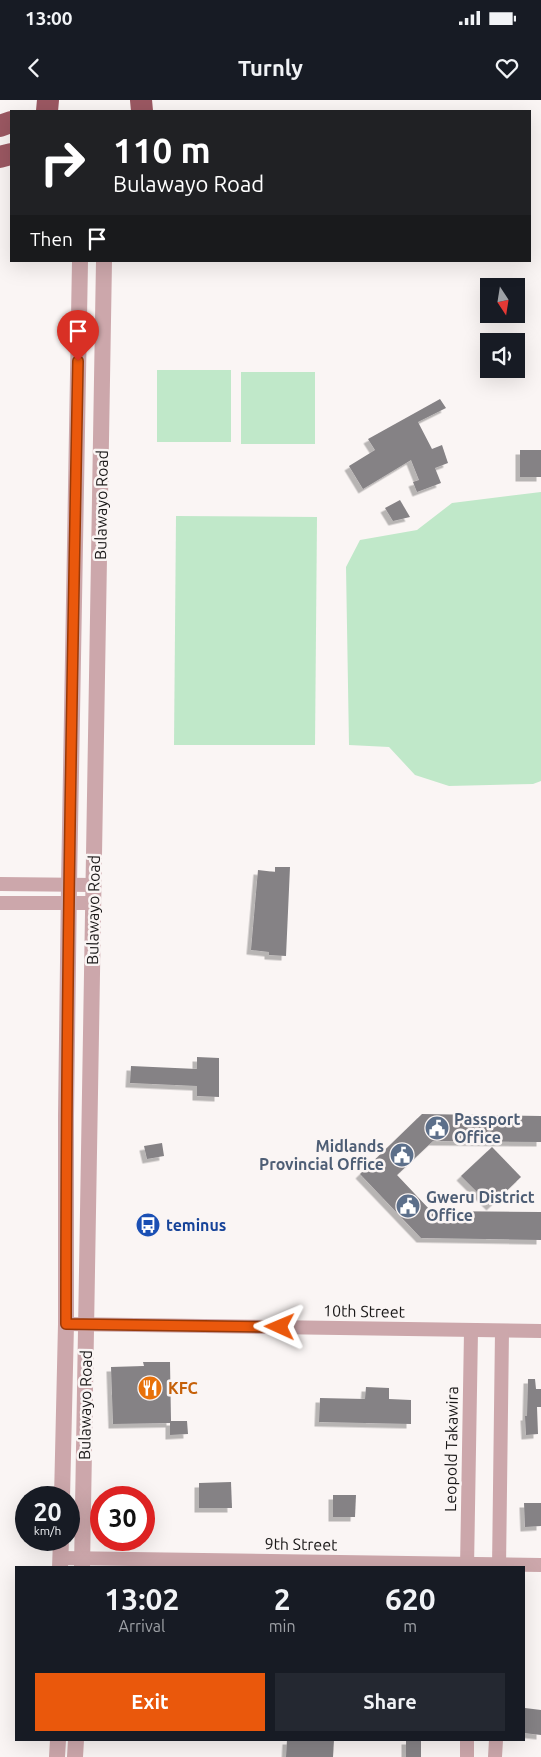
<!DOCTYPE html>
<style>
:root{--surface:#171b24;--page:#242831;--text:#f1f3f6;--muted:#9ea1a6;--accent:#ea580c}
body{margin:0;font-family:Ubuntu,sans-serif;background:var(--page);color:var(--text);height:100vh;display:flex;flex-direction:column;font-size:19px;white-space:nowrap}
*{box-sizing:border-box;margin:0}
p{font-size:16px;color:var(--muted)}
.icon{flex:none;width:28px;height:28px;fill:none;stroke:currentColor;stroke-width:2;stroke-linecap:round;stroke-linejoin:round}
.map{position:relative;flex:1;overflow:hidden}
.drawer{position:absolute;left:15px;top:1466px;width:510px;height:175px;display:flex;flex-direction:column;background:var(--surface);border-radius:0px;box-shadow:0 5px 20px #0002}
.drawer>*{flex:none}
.banner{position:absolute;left:10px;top:10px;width:521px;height:152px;border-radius:0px;box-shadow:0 5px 20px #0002;background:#202124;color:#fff;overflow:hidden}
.needle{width:32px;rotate:168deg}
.buttons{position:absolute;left:480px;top:178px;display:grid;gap:10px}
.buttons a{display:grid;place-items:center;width:45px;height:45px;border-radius:0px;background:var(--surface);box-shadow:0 5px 20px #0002;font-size:25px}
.speed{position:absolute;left:15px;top:1386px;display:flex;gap:10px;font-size:25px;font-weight:700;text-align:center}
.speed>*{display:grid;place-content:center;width:65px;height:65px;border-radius:50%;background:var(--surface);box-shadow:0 5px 20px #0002;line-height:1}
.speed small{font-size:12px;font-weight:400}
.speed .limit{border:8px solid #d22;background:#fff;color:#111}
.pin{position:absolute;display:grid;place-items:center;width:42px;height:42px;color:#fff;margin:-51px -21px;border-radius:50% 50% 50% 0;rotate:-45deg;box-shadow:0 0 5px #0007}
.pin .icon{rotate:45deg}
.me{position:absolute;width:55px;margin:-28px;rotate:271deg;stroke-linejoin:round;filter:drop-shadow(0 0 4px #0008)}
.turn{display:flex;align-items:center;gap:18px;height:105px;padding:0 20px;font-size:22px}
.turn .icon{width:65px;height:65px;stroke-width:2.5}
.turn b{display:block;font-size:35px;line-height:42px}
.then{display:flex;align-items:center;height:48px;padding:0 20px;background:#0003;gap:10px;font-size:19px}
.eta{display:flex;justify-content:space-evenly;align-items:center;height:85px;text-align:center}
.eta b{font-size:30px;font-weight:700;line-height:35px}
.cta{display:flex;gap:10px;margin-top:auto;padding:10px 20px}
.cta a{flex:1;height:58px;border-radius:0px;background:var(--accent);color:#fff;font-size:20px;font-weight:700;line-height:58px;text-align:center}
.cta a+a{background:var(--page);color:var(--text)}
.status{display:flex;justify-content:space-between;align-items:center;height:35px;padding:0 25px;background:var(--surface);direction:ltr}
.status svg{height:14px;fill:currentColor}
header{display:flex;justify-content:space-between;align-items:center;height:65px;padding:0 20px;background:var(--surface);font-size:22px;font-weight:700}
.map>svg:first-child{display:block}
.green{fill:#c0e8c9}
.building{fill:#858285;filter:url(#shadow)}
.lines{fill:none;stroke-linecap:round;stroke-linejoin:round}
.minor{stroke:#cca7ab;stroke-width:14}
.tertiary{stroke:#cca7ab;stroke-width:16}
.trunk{stroke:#9b5862;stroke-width:22}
.route-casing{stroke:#983908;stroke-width:12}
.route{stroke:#ea580c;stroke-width:9}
.labels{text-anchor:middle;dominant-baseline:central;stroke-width:5;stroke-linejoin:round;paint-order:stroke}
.street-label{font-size:16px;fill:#1a1818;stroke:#faf5f4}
.service-label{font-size:16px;font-weight:bold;fill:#4e5e75;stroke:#faf5f4;text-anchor:start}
.transit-label{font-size:16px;font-weight:bold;fill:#164399;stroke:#faf5f4;text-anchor:start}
.food-label{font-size:16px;font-weight:bold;fill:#c56008;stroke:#faf5f4;text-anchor:start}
</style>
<div class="status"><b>13:00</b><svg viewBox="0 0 49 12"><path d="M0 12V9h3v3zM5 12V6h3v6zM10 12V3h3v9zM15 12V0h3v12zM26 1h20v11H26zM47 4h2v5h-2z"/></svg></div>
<header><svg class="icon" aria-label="back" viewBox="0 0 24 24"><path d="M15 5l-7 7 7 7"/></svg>Turnly<svg class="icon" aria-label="heart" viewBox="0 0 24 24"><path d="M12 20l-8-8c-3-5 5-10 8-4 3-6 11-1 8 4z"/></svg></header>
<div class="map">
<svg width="541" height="1657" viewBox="0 0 541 1657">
<defs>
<filter id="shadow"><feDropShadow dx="-4.5" dy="4.5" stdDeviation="0" flood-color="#0004"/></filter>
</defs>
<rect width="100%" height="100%" fill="#faf5f4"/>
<g class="green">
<rect x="157" y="270" width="74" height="72"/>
<rect x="241" y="272" width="74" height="72"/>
<path d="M541 392V681L533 684 449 686 415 675 389 647 349 645 346 467 360 440 417 430 452 403Z"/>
<path d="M176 416 317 417 315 645H174Z"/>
</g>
<g class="building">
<path d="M440 299 446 308 418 322 432 349 442 345 448 363 435 368 441 383 417 392 413 382 419 380 411 360 363 389 349 366 375 350 368 339Z"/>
<rect x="520" y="350" width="21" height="27"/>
<path d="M400 400 410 417 393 421 385 408Z"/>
<path d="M275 767H290L286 856 269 855V852L251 850 258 770 275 772Z"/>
<path d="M197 957 219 958V997L197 996V986L130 983 131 966 197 969Z"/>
<path d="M422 1014 541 1016V1042L433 1041 397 1075 431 1111 541 1112V1140L421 1138 360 1074Z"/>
<path d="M162 1043 164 1056 147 1059 144 1046Z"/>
<path d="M492 1047 521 1077 491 1106 461 1076Z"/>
<path d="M143 1262H170L171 1321H187L188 1334 170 1335V1323L113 1324 111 1267 144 1266Z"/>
<path d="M528 1279H535L536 1289H541V1307H537L538 1334 526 1335 525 1316H527Z"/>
<path d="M366 1287 389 1288V1299L411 1300V1324L319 1322 320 1298 365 1299Z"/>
<path d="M231 1382 232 1408H199V1383Z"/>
<path d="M333 1395H356L355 1417H333Z"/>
<path d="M524 1403H541V1426L525 1427Z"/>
<path d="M525 1608 541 1610V1635L524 1633Z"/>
<path d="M287 1640H334L333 1657H286Z"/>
<rect x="406" y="1640" width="15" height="17"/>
</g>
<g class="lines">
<g class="minor">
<path d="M0 784 94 785"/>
<path d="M0 803H93"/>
<path d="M66 1224 541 1231"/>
<path d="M60 1458 541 1465"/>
<path d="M467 1468 471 1231"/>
<path d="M499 1468 502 1231"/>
<path d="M467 1640V1657"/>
<path d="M495 1657 496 1640"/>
</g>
<g class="tertiary">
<path d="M62 1398 66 1224V1016L69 785 80 161"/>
<path d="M60 1468 61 1440"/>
<path d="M82 1468 104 161"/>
<path d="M57 1657 58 1640"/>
<path d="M75 1657 76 1640"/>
</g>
<g class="trunk">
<path d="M141 0 142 11"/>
<path d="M47 11 48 0"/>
<path d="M0 26 11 22"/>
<path d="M0 57 11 54"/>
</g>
</g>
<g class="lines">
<defs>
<path id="route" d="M78 261C72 582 66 903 66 1224L280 1227"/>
</defs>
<use href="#route" class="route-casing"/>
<use href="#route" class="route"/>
</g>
<defs>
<symbol id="civic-disc" viewBox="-11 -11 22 22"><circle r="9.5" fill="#5c6f8a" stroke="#faf5f4"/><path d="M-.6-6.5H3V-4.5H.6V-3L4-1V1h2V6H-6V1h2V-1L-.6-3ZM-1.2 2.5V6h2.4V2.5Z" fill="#fff"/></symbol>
<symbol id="bus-disc" viewBox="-11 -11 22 22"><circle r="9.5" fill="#1a4fb4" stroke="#faf5f4"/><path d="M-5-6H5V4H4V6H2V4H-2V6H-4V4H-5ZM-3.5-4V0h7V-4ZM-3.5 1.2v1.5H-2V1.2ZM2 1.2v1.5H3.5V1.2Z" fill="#fff"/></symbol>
<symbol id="restaurant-disc" viewBox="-11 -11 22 22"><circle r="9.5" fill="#e8710a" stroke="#faf5f4"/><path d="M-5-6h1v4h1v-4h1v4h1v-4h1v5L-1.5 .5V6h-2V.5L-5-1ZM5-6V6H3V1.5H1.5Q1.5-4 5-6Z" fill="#fff"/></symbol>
</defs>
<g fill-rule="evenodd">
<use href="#civic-disc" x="423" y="1014" width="28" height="28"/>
<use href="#civic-disc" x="388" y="1041" width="28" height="28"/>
<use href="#civic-disc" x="394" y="1092" width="28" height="28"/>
<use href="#bus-disc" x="134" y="1111" width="28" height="28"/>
<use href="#restaurant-disc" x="136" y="1274" width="28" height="28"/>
</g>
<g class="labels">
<g class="street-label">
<text transform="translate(101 405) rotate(-89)">Bulawayo Road</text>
<text transform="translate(93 810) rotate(-89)">Bulawayo Road</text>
<text transform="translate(364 1211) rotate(1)">10th Street</text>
<text transform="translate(85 1305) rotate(-89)">Bulawayo Road</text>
<text transform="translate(451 1349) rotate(-89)">Leopold Takawira</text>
<text transform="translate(301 1444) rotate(1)">9th Street</text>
</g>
<g class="service-label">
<text x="454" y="1019">Passport<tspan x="454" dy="18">Office</tspan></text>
<text x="384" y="1046" text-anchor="end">Midlands<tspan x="384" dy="18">Provincial Office</tspan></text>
<text x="426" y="1097">Gweru District<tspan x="426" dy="18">Office</tspan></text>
</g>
<g class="transit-label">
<text x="166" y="1125">teminus</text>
</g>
<g class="food-label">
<text x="168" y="1288">KFC</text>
</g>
</g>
</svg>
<div class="buttons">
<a><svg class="needle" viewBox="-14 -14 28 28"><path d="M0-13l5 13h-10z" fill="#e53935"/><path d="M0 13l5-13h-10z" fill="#9ea1a6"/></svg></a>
<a><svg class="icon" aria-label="sound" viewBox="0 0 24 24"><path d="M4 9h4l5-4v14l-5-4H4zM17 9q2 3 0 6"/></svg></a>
</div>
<div class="speed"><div>20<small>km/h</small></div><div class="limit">30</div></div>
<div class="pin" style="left:78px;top:261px;background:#d93025"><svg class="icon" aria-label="arrive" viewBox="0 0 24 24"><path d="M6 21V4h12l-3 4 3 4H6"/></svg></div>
<svg class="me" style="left:280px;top:1227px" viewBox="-20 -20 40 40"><path d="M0-17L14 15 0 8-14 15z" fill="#ea580c" stroke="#fff" stroke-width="4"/></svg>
<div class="banner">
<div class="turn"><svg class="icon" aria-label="right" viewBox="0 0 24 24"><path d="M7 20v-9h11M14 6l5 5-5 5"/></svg><div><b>110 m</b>Bulawayo Road</div></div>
<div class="then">Then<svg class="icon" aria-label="arrive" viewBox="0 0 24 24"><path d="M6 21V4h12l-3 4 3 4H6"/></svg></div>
</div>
<section class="drawer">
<div class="eta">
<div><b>13:02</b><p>Arrival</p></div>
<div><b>2</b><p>min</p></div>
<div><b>620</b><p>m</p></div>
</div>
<div class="cta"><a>Exit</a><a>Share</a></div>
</section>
</div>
